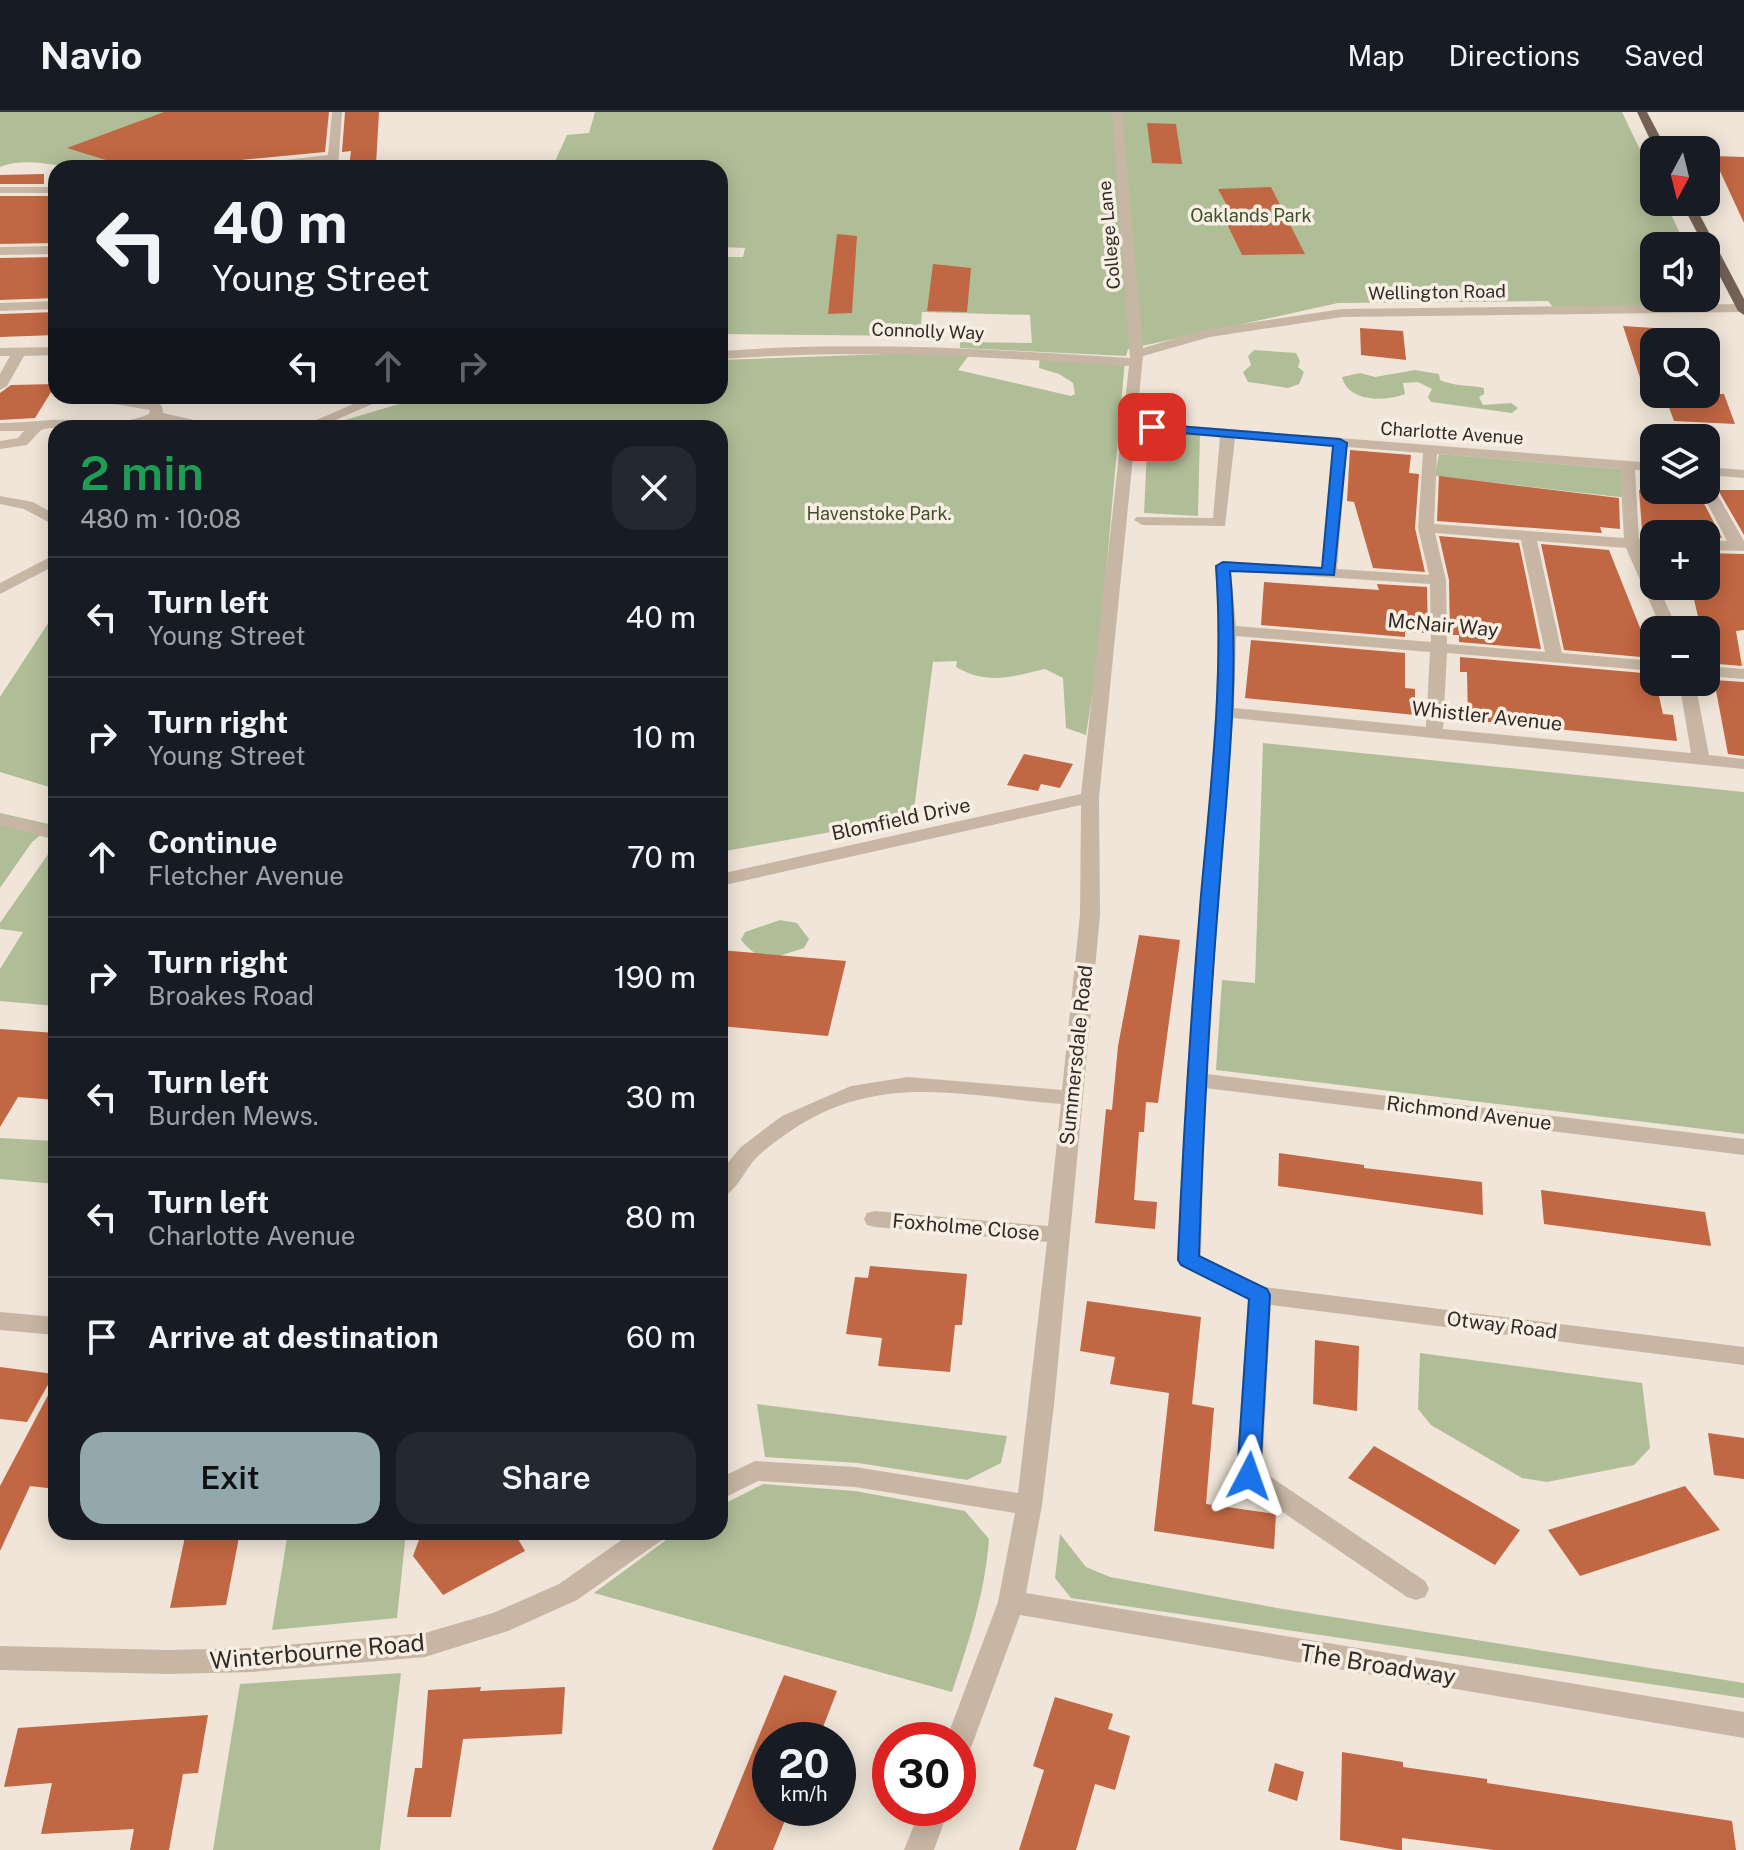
<!DOCTYPE html>
<meta charset="utf-8">
<style>
:root{--surface:#171b24;--page:#242831;--text:#f1f3f6;--muted:#9ea1a6;--line:#363941;--accent:#92a8ad}
body{margin:0;font-family:"Public Sans",sans-serif;background:var(--page);color:var(--text);height:100vh;display:flex;flex-direction:column;font-size:30px;white-space:nowrap}
*{box-sizing:border-box;margin:0}
p{font-size:26px;color:var(--muted)}
.icon{flex:none;width:44px;height:44px;fill:none;stroke:currentColor;stroke-width:2;stroke-linecap:round;stroke-linejoin:round}
.map{position:relative;flex:1;overflow:hidden}
.sheet{position:absolute;left:48px;top:308px;width:680px;height:1120px;display:flex;flex-direction:column;background:var(--surface);border-radius:24px;box-shadow:0 4px 20px #0003}
.sheet>*{flex:none}
.banner{position:absolute;left:48px;top:48px;width:680px;height:244px;border-radius:24px;box-shadow:0 4px 20px #0003;background:#171b24;color:var(--text);overflow:hidden}
.needle{width:52px;rotate:187deg}
.tools{position:absolute;left:1640px;top:24px;display:grid;gap:16px}
.tools a{display:grid;place-items:center;width:80px;height:80px;border-radius:16px;background:var(--surface);box-shadow:0 4px 20px #0003;font-size:40px}
.speed{position:absolute;left:752px;top:1610px;display:flex;gap:16px;font-size:40px;font-weight:700;text-align:center}
.speed>*{display:grid;place-content:center;width:104px;height:104px;border-radius:50%;background:var(--surface);box-shadow:0 4px 20px #0003;line-height:1}
.speed small{font-size:20px;font-weight:400}
.speed .limit{border:12px solid #d22;background:#fff;color:#111}
.pin{position:absolute;display:grid;place-items:center;width:68px;height:68px;color:#fff;margin:-34px;border-radius:16px;box-shadow:0 4px 12px #0006}
.me{position:absolute;width:88px;margin:-44px;rotate:4deg;stroke-linejoin:round;filter:drop-shadow(0 0 6px #0008)}
.turn{display:flex;align-items:center;gap:28px;height:168px;padding:0 32px;font-size:36px}
.turn .icon{width:104px;height:104px;stroke-width:2.5}
.turn b{display:block;font-size:56px;line-height:68px}
.lanes{display:flex;align-items:center;height:76px;padding:0 32px;background:#0003;justify-content:center;gap:40px;direction:ltr}
.lanes .off{opacity:.35}
.round{display:grid;place-items:center;flex:none;width:84px;height:84px;border-radius:24px;background:var(--page)}
.overview{display:flex;align-items:center;justify-content:space-between;height:136px;padding:0 32px}
h1{font-size:48px;font-weight:600;line-height:60px;color:#1e9e55}
.cta{display:flex;gap:16px;margin-top:auto;padding:16px 32px}
.cta a{flex:1;height:92px;border-radius:24px;background:var(--accent);color:#111;font-size:32px;font-weight:600;line-height:92px;text-align:center}
.cta a+a{background:var(--page);color:var(--text)}
ul{padding:0;list-style:none}
li{display:flex;align-items:center;gap:24px;height:120px;padding:0 32px;border-top:2px solid var(--line)}
li div{flex:1}
li b{display:block;font-size:30px}
li em{font-style:normal}
header{display:flex;align-items:center;gap:48px;box-sizing:border-box;height:112px;padding:0 40px;background:var(--surface);border-bottom:2px solid var(--line)}
header strong{font-size:38px}
nav{display:flex;gap:44px;margin-inline-start:auto;font-size:28px}
.map>svg:first-child{display:block}
.green{fill:#b0be98}
.building{fill:#c26743}
.lines{fill:none;stroke-linecap:round;stroke-linejoin:round}
.minor{fill:#c7b6a4;fill-rule:evenodd}
.major{fill:#756257;fill-rule:evenodd}
.route{fill:#1a73e8;stroke:#114b97;stroke-width:2}
.labels{text-anchor:middle;dominant-baseline:central;stroke-width:7;stroke-linejoin:round;paint-order:stroke}
.far-park-label{font-size:18px;fill:#41502a;stroke:#f8efe4}
.far-street-label{font-size:18px;fill:#332a26;stroke:#f8efe4}
.street-label{font-size:20px;fill:#332a26;stroke:#f8efe4}
.near-street-label{font-size:24px;fill:#332a26;stroke:#f8efe4}
</style>
<header>
<strong>Navio</strong>
<nav><a>Map</a><a>Directions</a><a>Saved</a></nav>
</header>
<div class="map">
<svg width="1744" height="1738" viewBox="0 0 1744 1738">
<rect width="100%" height="100%" fill="#f0e5d8"/>
<g class="green">
<path d="M0 0H290L154 53C128 56 99 59 73 56 49 52 22 46 0 55Z"/>
<path d="M595 0H1622L1654 67V90H1665L1686 134H1654V186H1706V176L1711 186H1702L1707 193 1553 195 1548 189 1338 191 1128 237 1126 244 960 236V230L1032 231 1030 203 922 200 920 224 720 222V145H743L745 136 720 135V56H552L567 23 589 21Z"/>
<path d="M1254 238 1296 241 1300 249 1298 255 1304 260 1299 272 1288 276 1248 270 1243 260 1251 253 1248 244Z"/>
<path d="M972 239 958 258 1071 284 1075 282 1073 271 1059 262 1039 256 1040 243 1125 248 1099 540 1086 623 1066 616 1063 566 1045 557C1011 565 987 573 956 555L957 549 933 550 913 705 720 740V316H318L426 284H720V248Z"/>
<path d="M1415 258 1439 262 1440 268C1453 274 1469 273 1484 276V282L1479 285 1483 293 1511 291 1518 296 1512 301 1431 290 1428 285 1432 277 1418 270 1403 271 1405 282C1384 290 1348 290 1342 265L1360 261 1375 265Z"/>
<path d="M1148 317 1200 321 1198 404 1144 401Z"/>
<path d="M1439 342 1621 357 1628 386 1435 364Z"/>
<path d="M56 499V677L0 660V585Z"/>
<path d="M1263 631 1744 680V1022L1216 958 1222 868 1255 871Z"/>
<path d="M0 701 53 713 32 730 0 776Z"/>
<path d="M56 731V894L0 889V857L23 820 0 817V811Z"/>
<path d="M780 808 797 811 809 827 804 836C773 845 764 855 741 828L745 820Z"/>
<path d="M0 1026 56 1029V1072L0 1067Z"/>
<path d="M1420 1241 1642 1271 1650 1336 1634 1353 1547 1370 1522 1366 1431 1313 1418 1297Z"/>
<path d="M757 1292 1007 1324 1001 1351 967 1368 858 1351 765 1345Z"/>
<path d="M763 1372 855 1379 965 1399 989 1427C985 1481 969 1529 952 1580L594 1481 677 1420H720V1394Z"/>
<path d="M288 1420H406L397 1506 272 1518Z"/>
<path d="M1060 1422 1086 1455 1110 1465 1277 1496 1744 1571V1586L1071 1486 1055 1466Z"/>
<path d="M401 1561 380 1738H213L240 1572Z"/>
</g>
<g class="building">
<path d="M164 0H329L325 40 200 52 208 56H132L67 36Z"/>
<path d="M345 0H379L376 53 349 55 351 39 342 40Z"/>
<path d="M1147 11 1176 12 1182 52 1152 51Z"/>
<path d="M1713 44 1744 45V111Z"/>
<path d="M44 62V72H0V63Z"/>
<path d="M1271 75 1305 142 1242 143 1227 112H1237L1218 77Z"/>
<path d="M0 84H56V131L0 132Z"/>
<path d="M837 122 857 124 852 201 828 202Z"/>
<path d="M56 145V186L0 188V146Z"/>
<path d="M933 152 971 156 967 200 927 199Z"/>
<path d="M56 200V223L0 225V202Z"/>
<path d="M1623 214 1654 216V292L1649 293Z"/>
<path d="M1360 216 1403 219 1406 248 1361 243Z"/>
<path d="M56 272 35 306 0 308V281L11 273Z"/>
<path d="M1664 282H1724L1735 312 1674 309Z"/>
<path d="M1350 338 1411 343 1409 361 1419 362 1415 416 1425 460 1373 456 1354 390 1347 389Z"/>
<path d="M1439 364 1619 386 1620 417 1600 415 1602 421 1437 409Z"/>
<path d="M1639 378H1697L1722 426 1642 418Z"/>
<path d="M1718 378H1744V423Z"/>
<path d="M1439 424 1519 431 1541 537 1459 530V523H1450L1449 468Z"/>
<path d="M1541 432 1609 438 1652 546 1564 538Z"/>
<path d="M1706 441 1744 442V518L1736 519 1742 554 1706 551V518H1701L1691 474H1706Z"/>
<path d="M1264 470 1379 478 1377 472 1427 475 1428 521 1405 520V525L1261 513Z"/>
<path d="M1251 528 1405 541V576L1415 577V603L1245 586Z"/>
<path d="M1460 545 1654 562 1663 602 1673 603 1677 629 1468 608 1467 560H1460Z"/>
<path d="M1714 568 1744 570V644L1728 642Z"/>
<path d="M1024 642 1073 652 1060 676 1041 672 1038 679 1007 673Z"/>
<path d="M1139 823 1180 828 1158 991 1146 990 1144 1020H1139L1134 1088 1157 1090 1155 1117 1095 1111 1106 997 1112 998 1118 934Z"/>
<path d="M720 838 846 849 828 924 720 914Z"/>
<path d="M0 917 56 921V988L18 985 0 1015Z"/>
<path d="M1279 1041 1364 1053V1056L1482 1070 1483 1103 1278 1074Z"/>
<path d="M1541 1078 1705 1100 1711 1134 1544 1112Z"/>
<path d="M870 1154 967 1162 962 1213H955L950 1260 878 1254 882 1226 846 1222 855 1165 868 1166Z"/>
<path d="M1087 1189 1201 1205 1192 1292 1214 1296 1206 1392 1276 1402 1274 1437 1154 1419 1169 1281 1110 1272 1115 1245 1080 1239Z"/>
<path d="M1315 1228 1359 1234 1357 1299 1313 1292Z"/>
<path d="M0 1255 54 1262 27 1310 0 1307Z"/>
<path d="M56 1268V1377L30 1374 0 1439V1374Z"/>
<path d="M1708 1321 1744 1326V1367L1714 1363Z"/>
<path d="M1374 1334 1520 1418 1495 1453 1348 1366Z"/>
<path d="M1685 1374 1720 1418 1580 1464 1548 1418Z"/>
<path d="M186 1420H240L226 1493 170 1496Z"/>
<path d="M422 1420H514L525 1439 443 1483 413 1444Z"/>
<path d="M784 1563 837 1579 818 1628H770V1696H790L773 1738H712Z"/>
<path d="M481 1575 480 1579 565 1575 562 1622 463 1627 451 1705H407L415 1656H422L428 1578Z"/>
<path d="M1055 1585 1113 1602 1108 1617 1130 1624 1115 1678 1095 1672 1076 1738H1019L1044 1658 1033 1654Z"/>
<path d="M208 1603 198 1661 183 1662 169 1738H130L134 1717 41 1722 52 1671 4 1675 18 1616Z"/>
<path d="M1342 1640 1403 1650V1655L1487 1667V1671L1732 1709 1736 1738H1494L1402 1726V1738H1397L1340 1728Z"/>
<path d="M1275 1651 1304 1660 1297 1689 1268 1679Z"/>
</g>
<g class="lines">
<g class="minor">
<path d="M332 0H342L338 56H326L327 50 274 56H238L244 53 328 43Z"/>
<path d="M1112 0H1122L1143 236 1208 217 1342 197 1743 192 1744 200 1342 205 1210 225 1143 244 1099 686 1100 803 1054 1293 1042 1393 1026 1481 1744 1600V1626L1020 1503 972 1633 968 1642 958 1646V1628H946L998 1490 1015 1401 855 1375 758 1369 720 1388V1366L755 1349 855 1355 1018 1381 1047 1130 875 1115 867 1113 864 1107 867 1101 875 1099 1048 1114 1061 992C961 984 878 959 789 1020 778 1028 766 1036 756 1046 745 1058 735 1082 720 1086V1060L741 1035 782 1004 851 974 908 965 1062 978 1080 803 1081 693 720 774V762L1081 682 1129 254C989 245 860 237 720 247V239C860 229 990 237 1130 246Z"/>
<rect x="0" y="75" width="56" height="6"/>
<path d="M56 134V142L0 143V135Z"/>
<path d="M56 189V197L0 199V191Z"/>
<path d="M56 235V243L24 244 7 274 0 278V262L10 244H0V236Z"/>
<path d="M84 284H123L157 289 162 294 163 301 203 310 282 312 289 316H192L157 309 140 316H49L41 318 27 333 0 337V329L18 326 24 319H0V311C17 311 33 309 50 308 85 306 115 317 149 302L150 298 91 288Z"/>
<path d="M372 284H391L317 316H298Z"/>
<path d="M1152 311 1654 351V359L1635 358 1639 427 1654 428V438L1642 437 1654 464V474H1658L1678 518H1662L1626 436 1537 429 1562 541 1654 549V559L1447 541 1443 617 1691 641 1679 570H1695L1709 643 1744 647V657L1233 606 1206 962 1744 1027V1043L1205 976 1201 1144 1264 1175 1744 1235V1253L1271 1193 1262 1359 1425 1469 1429 1477 1425 1485 1416 1488 1407 1485 1240 1371 1236 1364 1248 1187 1181 1154 1178 1148C1182 1028 1190 909 1200 789 1210 677 1223 566 1215 454L1223 449 1322 456 1333 334 1235 326 1225 414 1142 413 1134 408 1137 405 1213 406 1220 325 1147 318V312ZM1347 335 1423 341 1418 416 1429 463 1337 457ZM1437 342 1620 357 1624 426 1434 412ZM1435 421 1521 428 1545 540 1447 532 1446 468ZM1231 459 1430 472 1431 530 1236 514ZM1236 524 1430 540 1426 615 1234 596Z"/>
<path d="M1706 355 1744 358V366L1706 363Z"/>
<path d="M1706 371 1713 375 1744 429V439L1706 438V428L1727 429 1700 378H1706Z"/>
<path d="M0 384 33 390 56 403V414L24 397 0 392Z"/>
<path d="M56 442V453L0 482V471Z"/>
<path d="M1706 554 1744 557V567L1706 564Z"/>
<path d="M0 702 56 716V728L0 713Z"/>
<path d="M0 1200 56 1205V1223L0 1218Z"/>
<path d="M633 1420H666L662 1428 577 1488 508 1519 425 1545 252 1560 168 1562 0 1558V1534L168 1538 252 1536 425 1521 493 1501 559 1472Z"/>
<path d="M921 1696H949L934 1738H904Z"/>
</g>
<g class="major">
<path d="M1637 0H1647L1667 38H1655Z"/>
<path d="M1681 90H1693L1744 187V203L1738 199Z"/>
</g>
</g>
<path class="route" d="M1152 312 1340 327 1347 331 1334 463 1230 459C1240 566 1227 673 1219 780 1209 901 1203 1022 1199 1144L1267 1177 1270 1183 1260 1364 1257 1370 1249 1373 1240 1370 1237 1364 1249 1187 1181 1153 1178 1148C1183 1026 1191 904 1201 783 1211 673 1224 564 1216 454L1223 450 1322 456 1333 334 1147 318V313Z"/>
<g class="labels">
<g class="far-park-label">
<text x="1251" y="103">Oaklands Park</text>
<text x="879" y="401">Havenstoke Park.</text>
</g>
<g class="far-street-label">
<text transform="translate(1109 123) rotate(-95)">College Lane</text>
<text transform="translate(1437 180) rotate(-1)">Wellington Road</text>
<text transform="translate(928 219) rotate(2)">Connolly Way</text>
<text transform="translate(1452 321) rotate(4)">Charlotte Avenue</text>
</g>
<g class="street-label">
<text transform="translate(1443 513) rotate(5)">McNair Way</text>
<text transform="translate(1487 604) rotate(6)">Whistler Avenue</text>
<text transform="translate(901 707) rotate(-12)">Blomfield Drive</text>
<text transform="translate(1076 943) rotate(-84)">Summersdale Road</text>
<text transform="translate(1469 1001) rotate(7)">Richmond Avenue</text>
<text transform="translate(966 1115) rotate(5)">Foxholme Close</text>
<text transform="translate(1502 1213) rotate(7)">Otway Road</text>
</g>
<g class="near-street-label">
<text transform="translate(317 1539) rotate(-5)">Winterbourne Road</text>
<text transform="translate(1378 1552) rotate(9)">The Broadway</text>
</g>
</g>
</svg>
<div class="tools">
<a><svg class="needle" viewBox="-14 -14 28 28"><path d="M0-13l5 13h-10z" fill="#e53935"/><path d="M0 13l5-13h-10z" fill="#9ea1a6"/></svg></a>
<a><svg class="icon" aria-label="sound" viewBox="0 0 24 24"><path d="M4 9h4l5-4v14l-5-4H4zM17 9q2 3 0 6"/></svg></a>
<a><svg class="icon" aria-label="search" viewBox="0 0 24 24"><circle cx="10" cy="10" r="6"/><path d="M15 15l6 6"/></svg></a>
<a><svg class="icon" aria-label="layers" viewBox="0 0 24 24"><path d="M12 4l9 5-9 5-9-5zM3 14l9 5 9-5"/></svg></a>
<a>+</a>
<a>−</a>
</div>
<div class="speed"><div>20<small>km/h</small></div><div class="limit">30</div></div>
<div class="pin" style="left:1152px;top:315px;background:#d93025"><svg class="icon" aria-label="arrive" viewBox="0 0 24 24"><path d="M6 21V4h12l-3 4 3 4H6"/></svg></div>
<svg class="me" style="left:1249px;top:1364px" viewBox="-20 -20 40 40"><path d="M0-17L14 15 0 8-14 15z" fill="#1a73e8" stroke="#fff" stroke-width="4"/></svg>
<div class="banner">
<div class="turn"><svg class="icon" aria-label="left" viewBox="0 0 24 24"><path d="M17 20v-9H6M10 6l-5 5 5 5"/></svg><div><b>40 m</b>Young Street</div></div>
<div class="lanes"><svg class="icon" aria-label="left" viewBox="0 0 24 24"><path d="M17 20v-9H6M10 6l-5 5 5 5"/></svg><svg class="icon off" aria-label="ahead" viewBox="0 0 24 24"><path d="M12 20V5M6 11l6-6 6 6"/></svg><svg class="icon off" aria-label="right" viewBox="0 0 24 24"><path d="M7 20v-9h11M14 6l5 5-5 5"/></svg></div>
</div>
<section class="sheet">
<div class="overview"><div><h1>2 min</h1><p>480 m · 10:08</p></div><a class="round"><svg class="icon" aria-label="close" viewBox="0 0 24 24"><path d="M6 6l12 12M18 6L6 18"/></svg></a></div>
<ul>
<li><svg class="icon" aria-label="left" viewBox="0 0 24 24"><path d="M17 20v-9H6M10 6l-5 5 5 5"/></svg><div><b>Turn left</b><p>Young Street</p></div><em>40 m</em></li>
<li><svg class="icon" aria-label="right" viewBox="0 0 24 24"><path d="M7 20v-9h11M14 6l5 5-5 5"/></svg><div><b>Turn right</b><p>Young Street</p></div><em>10 m</em></li>
<li><svg class="icon" aria-label="ahead" viewBox="0 0 24 24"><path d="M12 20V5M6 11l6-6 6 6"/></svg><div><b>Continue</b><p>Fletcher Avenue</p></div><em>70 m</em></li>
<li><svg class="icon" aria-label="right" viewBox="0 0 24 24"><path d="M7 20v-9h11M14 6l5 5-5 5"/></svg><div><b>Turn right</b><p>Broakes Road</p></div><em>190 m</em></li>
<li><svg class="icon" aria-label="left" viewBox="0 0 24 24"><path d="M17 20v-9H6M10 6l-5 5 5 5"/></svg><div><b>Turn left</b><p>Burden Mews.</p></div><em>30 m</em></li>
<li><svg class="icon" aria-label="left" viewBox="0 0 24 24"><path d="M17 20v-9H6M10 6l-5 5 5 5"/></svg><div><b>Turn left</b><p>Charlotte Avenue</p></div><em>80 m</em></li>
<li><svg class="icon" aria-label="arrive" viewBox="0 0 24 24"><path d="M6 21V4h12l-3 4 3 4H6"/></svg><div><b>Arrive at destination</b></div><em>60 m</em></li>
</ul>
<div class="cta"><a>Exit</a><a>Share</a></div>
</section>
</div>
